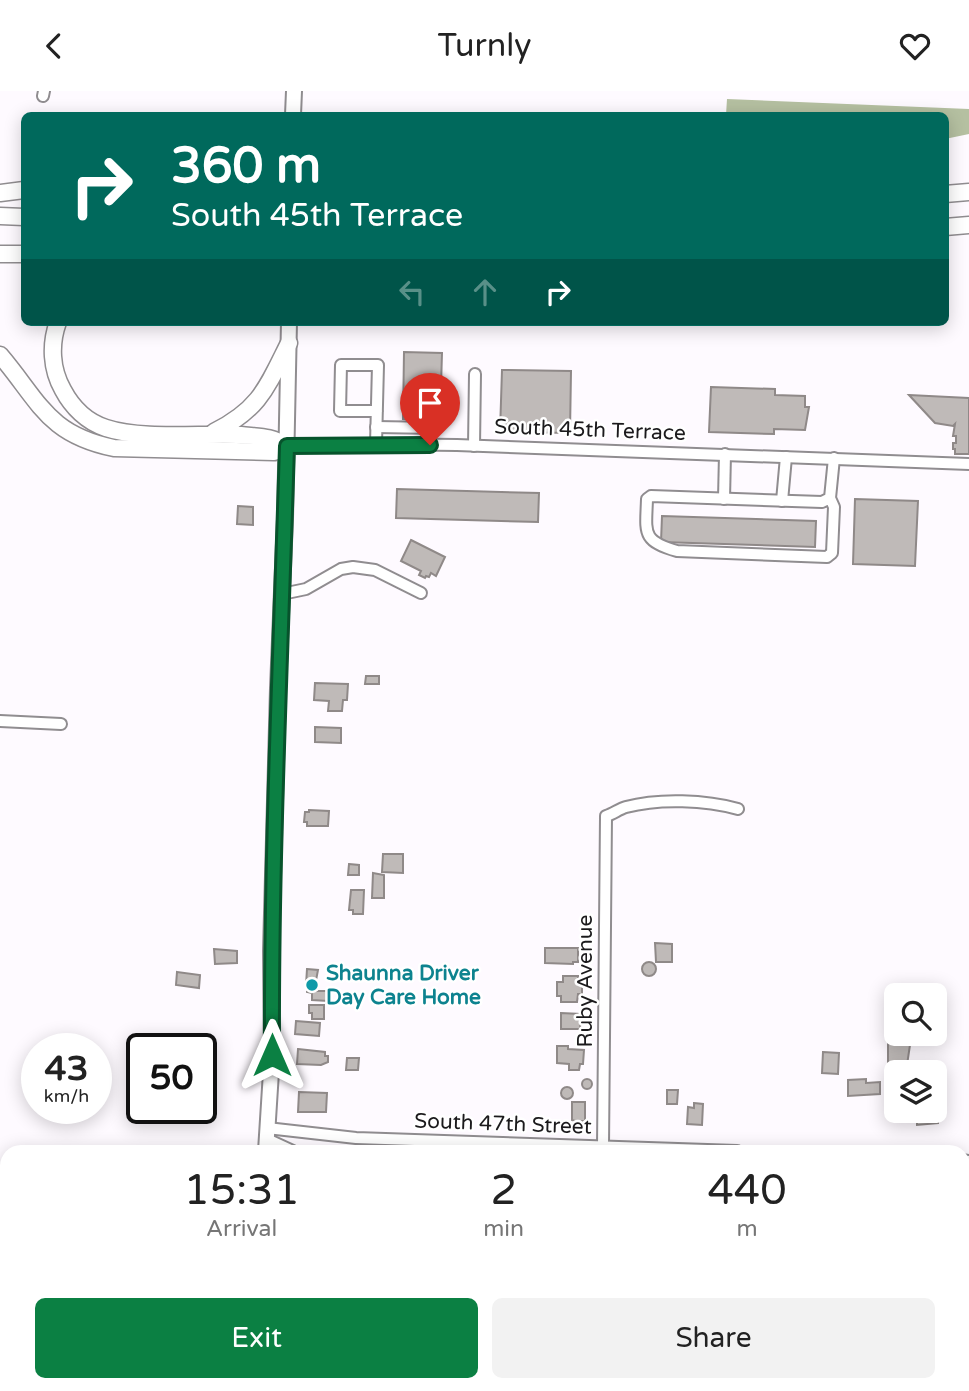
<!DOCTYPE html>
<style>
:root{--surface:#fff;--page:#f2f2f2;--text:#222;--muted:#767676;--accent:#0b8043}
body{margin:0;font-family:"Varela Round",sans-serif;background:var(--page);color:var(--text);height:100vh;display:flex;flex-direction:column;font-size:26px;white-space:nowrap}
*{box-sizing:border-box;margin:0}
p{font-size:23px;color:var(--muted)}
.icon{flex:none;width:38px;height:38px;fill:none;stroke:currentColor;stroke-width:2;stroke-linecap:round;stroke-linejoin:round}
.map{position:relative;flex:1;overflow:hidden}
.details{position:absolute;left:0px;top:1054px;width:970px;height:247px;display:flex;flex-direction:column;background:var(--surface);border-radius:21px 21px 0 0;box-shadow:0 4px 18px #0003}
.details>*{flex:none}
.guide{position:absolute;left:21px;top:21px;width:928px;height:214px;border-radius:10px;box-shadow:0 4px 18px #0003;background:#00695c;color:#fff;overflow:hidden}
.fabs{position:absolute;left:884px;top:892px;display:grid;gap:14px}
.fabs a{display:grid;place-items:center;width:63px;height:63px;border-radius:10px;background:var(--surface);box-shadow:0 4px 18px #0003;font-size:35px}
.speed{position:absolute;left:21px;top:942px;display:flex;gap:14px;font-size:35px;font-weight:700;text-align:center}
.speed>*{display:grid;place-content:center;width:91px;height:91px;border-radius:50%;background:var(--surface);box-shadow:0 4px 18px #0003;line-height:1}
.speed small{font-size:18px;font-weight:400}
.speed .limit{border:4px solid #111;border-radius:10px;background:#fff;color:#111}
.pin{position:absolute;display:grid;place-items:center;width:60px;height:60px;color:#fff;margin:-72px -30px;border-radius:50% 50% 50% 0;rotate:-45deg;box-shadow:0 0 7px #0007}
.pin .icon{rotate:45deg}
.me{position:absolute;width:77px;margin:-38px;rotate:0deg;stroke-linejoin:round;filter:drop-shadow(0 0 5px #0008)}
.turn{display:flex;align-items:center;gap:24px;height:147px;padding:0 35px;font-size:32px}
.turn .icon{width:91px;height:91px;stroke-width:2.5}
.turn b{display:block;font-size:49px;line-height:60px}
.lanes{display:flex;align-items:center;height:66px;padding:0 35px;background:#0003;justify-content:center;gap:35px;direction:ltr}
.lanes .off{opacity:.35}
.eta{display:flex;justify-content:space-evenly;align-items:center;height:119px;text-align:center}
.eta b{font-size:42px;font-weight:600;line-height:49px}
.button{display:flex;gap:14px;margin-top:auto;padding:14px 35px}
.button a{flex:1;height:80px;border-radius:10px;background:var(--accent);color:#fff;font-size:28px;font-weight:600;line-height:80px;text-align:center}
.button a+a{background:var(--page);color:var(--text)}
header{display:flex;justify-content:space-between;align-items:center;height:91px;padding:0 35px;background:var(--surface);font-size:32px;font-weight:600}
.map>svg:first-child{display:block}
.forest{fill:#b5c0a1}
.building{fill:#bfbab8;stroke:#8f8988;stroke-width:2}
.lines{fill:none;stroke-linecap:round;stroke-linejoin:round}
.minor-casing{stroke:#908d90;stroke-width:14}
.major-casing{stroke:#908d90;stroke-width:18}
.highway-casing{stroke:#908d90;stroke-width:19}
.minor{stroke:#fff;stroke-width:10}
.major{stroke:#fff;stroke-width:14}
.highway{stroke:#fff;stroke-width:16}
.route-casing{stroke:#07532c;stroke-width:18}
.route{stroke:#0b8043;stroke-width:12}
.culture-dot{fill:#0f9aa8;stroke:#fff;stroke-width:2.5}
.labels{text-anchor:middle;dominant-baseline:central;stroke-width:5;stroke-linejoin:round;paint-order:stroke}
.street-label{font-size:21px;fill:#1b1a1c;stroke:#fff}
.culture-label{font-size:21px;font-weight:bold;fill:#0d838f;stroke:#fff;text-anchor:start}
</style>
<header><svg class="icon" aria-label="back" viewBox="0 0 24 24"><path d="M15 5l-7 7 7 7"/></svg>Turnly<svg class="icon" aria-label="heart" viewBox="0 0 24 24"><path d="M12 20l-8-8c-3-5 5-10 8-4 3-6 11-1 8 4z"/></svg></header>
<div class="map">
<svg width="969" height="1300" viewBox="0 0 969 1300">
<rect width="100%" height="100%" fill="#fefaff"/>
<g class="forest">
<path d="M727 8 969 18V43L945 48V24H726Z"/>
<path d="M521 21 725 24H522Z"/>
</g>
<g class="building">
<path d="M404 261 442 262 440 329 403 328Z"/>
<path d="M502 279 571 280 570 342 500 341Z"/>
<path d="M711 296 775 298V304L805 305V316H809L805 339 774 338V343L709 341Z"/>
<path d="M909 304 969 307V363H955V358H953V352H956V345H953L955 333 953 335 935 332Z"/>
<path d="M397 398 539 402 538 431 396 427Z"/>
<path d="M855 408 918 410 915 475 853 473Z"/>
<path d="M238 415 253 416V434L237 433Z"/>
<path d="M662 425 816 430 815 456 661 451Z"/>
<path d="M411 449 445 466 436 485 431 482 429 486 426 485 425 487 419 484 421 480 401 470Z"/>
<path d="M366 585H379V593H365Z"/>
<path d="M315 592 348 593 347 609H343L342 620H328L329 610 314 609Z"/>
<path d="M315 636 341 637V652L315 651Z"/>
<path d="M309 719 329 720 328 735H307V731H304L305 721H309Z"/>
<path d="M383 763H403V782L382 781Z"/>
<path d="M349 773 359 774V784H348Z"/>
<path d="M373 782 384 784V807H372Z"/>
<path d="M351 799H364L363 823H353V819H349Z"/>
<path d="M655 852 672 853V871H656Z"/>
<path d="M545 857H578V871H573V873L545 872Z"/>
<path d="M214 858 237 860V872L215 873Z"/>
<circle cx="649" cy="878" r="7"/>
<path d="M307 878 318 879 314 900H328V910L312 909V902L307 901V894H306Z"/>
<path d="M177 881 200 884 199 897 176 894Z"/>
<path d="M563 885H578V893H582V903H578L577 911H561V905H557V891H563Z"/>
<path d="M309 914H324V928H312V922H309Z"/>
<path d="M561 922 581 923 580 938H561Z"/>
<path d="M296 930 320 932 319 945 295 943Z"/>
<path d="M891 948H901V954H910L907 974H896L895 979H888V953H891Z"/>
<path d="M557 955H568V958L584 959 583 973H580L579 979H569V973L557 972Z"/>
<path d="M298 958 325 961V965H328V971L321 974 297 973Z"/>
<path d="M823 961 839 962 838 983 822 982Z"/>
<path d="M347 967H359L358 979H346Z"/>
<circle cx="587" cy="993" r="5"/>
<path d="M866 988V992L880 991V1003L848 1005V989Z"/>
<circle cx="567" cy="1002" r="6"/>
<path d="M667 999H678L677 1013H667Z"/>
<path d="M299 1001 327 1002 326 1021H298Z"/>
<path d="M572 1011H585V1030H581V1032L572 1029Z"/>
<path d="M694 1012 703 1013 702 1034 687 1033 688 1016 694 1017Z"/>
<path d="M934 1018H938V1032L917 1034V1030L911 1029V1020H934Z"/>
</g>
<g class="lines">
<defs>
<g id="minor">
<path d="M43 5 44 0"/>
<path d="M376 336 436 337"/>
<path d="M376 353 378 274H341L340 320H377"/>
<path d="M287 355 376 353 457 354 969 373"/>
<path d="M474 355 475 283"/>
<path d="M830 407 834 416 832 462 827 466 677 460C641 450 646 441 647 408L651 405 822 411 830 407 834 367"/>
<path d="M724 408 725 363"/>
<path d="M782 410 786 366"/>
<path d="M282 503 306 498 341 478 353 476 375 479 421 502"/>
<path d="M0 630 61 633"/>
<path d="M267 1037 356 1047 737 1060"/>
<path d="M267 1048 293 1060"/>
<path d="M603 1056 606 725C613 723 619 718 626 716 659 707 706 709 738 718"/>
<path d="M962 1069 969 1070"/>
</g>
<g id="major">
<path d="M293 24 294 0"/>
<path d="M266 1060 272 965 271 860 278 597 285 428 289 231"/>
<path d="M257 1300V1293"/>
</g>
<g id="highway">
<path d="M0 102 24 99"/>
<path d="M945 103 969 101"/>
<path d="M0 125 24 126"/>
<path d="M945 136 969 134"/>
<path d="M0 163H24"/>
<path d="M58 231C50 253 51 278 63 299 72 316 87 331 106 337 142 349 202 342 241 344 260 346 271 345 287 355"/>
<path d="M0 264C40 311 47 343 114 357L274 361 287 355"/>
<path d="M214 341C260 318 267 296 289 252"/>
</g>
</defs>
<use href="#minor" class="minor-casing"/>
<use href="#major" class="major-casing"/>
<use href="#highway" class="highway-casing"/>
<use href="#minor" class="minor"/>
<use href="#major" class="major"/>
<use href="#highway" class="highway"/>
</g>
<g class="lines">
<defs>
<path id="route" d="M272 964C271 761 281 558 287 355L430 354"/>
</defs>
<use href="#route" class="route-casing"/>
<use href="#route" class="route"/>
</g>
<circle class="culture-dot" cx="312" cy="894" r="7"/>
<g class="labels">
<g class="street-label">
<text transform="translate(590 339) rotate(2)">South 45th Terrace</text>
<text transform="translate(585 890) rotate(-90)">Ruby Avenue</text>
<text transform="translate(503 1033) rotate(2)">South 47th Street</text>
</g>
<g class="culture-label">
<text x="326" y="882">Shaunna Driver<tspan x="326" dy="24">Day Care Home</tspan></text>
</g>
</g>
</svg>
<div class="fabs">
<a><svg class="icon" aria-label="search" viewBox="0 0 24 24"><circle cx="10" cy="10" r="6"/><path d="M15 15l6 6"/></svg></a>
<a><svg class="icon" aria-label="layers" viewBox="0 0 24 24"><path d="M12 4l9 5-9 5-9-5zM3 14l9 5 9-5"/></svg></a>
</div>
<div class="speed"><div>43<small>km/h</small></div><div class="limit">50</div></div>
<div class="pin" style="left:430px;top:354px;background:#d93025"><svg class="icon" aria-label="arrive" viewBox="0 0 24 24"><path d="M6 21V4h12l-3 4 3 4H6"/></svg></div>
<svg class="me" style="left:272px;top:964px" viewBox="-20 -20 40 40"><path d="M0-17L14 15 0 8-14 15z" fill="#0b8043" stroke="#fff" stroke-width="4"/></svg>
<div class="guide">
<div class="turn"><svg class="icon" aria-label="right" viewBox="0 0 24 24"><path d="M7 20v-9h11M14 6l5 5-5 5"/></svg><div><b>360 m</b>South 45th Terrace</div></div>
<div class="lanes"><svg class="icon off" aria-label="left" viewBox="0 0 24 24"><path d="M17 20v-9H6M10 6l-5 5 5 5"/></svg><svg class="icon off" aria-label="ahead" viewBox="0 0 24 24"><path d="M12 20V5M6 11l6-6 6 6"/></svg><svg class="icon" aria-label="right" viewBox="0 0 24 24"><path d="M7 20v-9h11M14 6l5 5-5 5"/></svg></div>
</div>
<section class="details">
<div class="eta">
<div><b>15:31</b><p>Arrival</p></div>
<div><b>2</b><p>min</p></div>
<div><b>440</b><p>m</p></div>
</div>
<div class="button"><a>Exit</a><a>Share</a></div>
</section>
</div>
